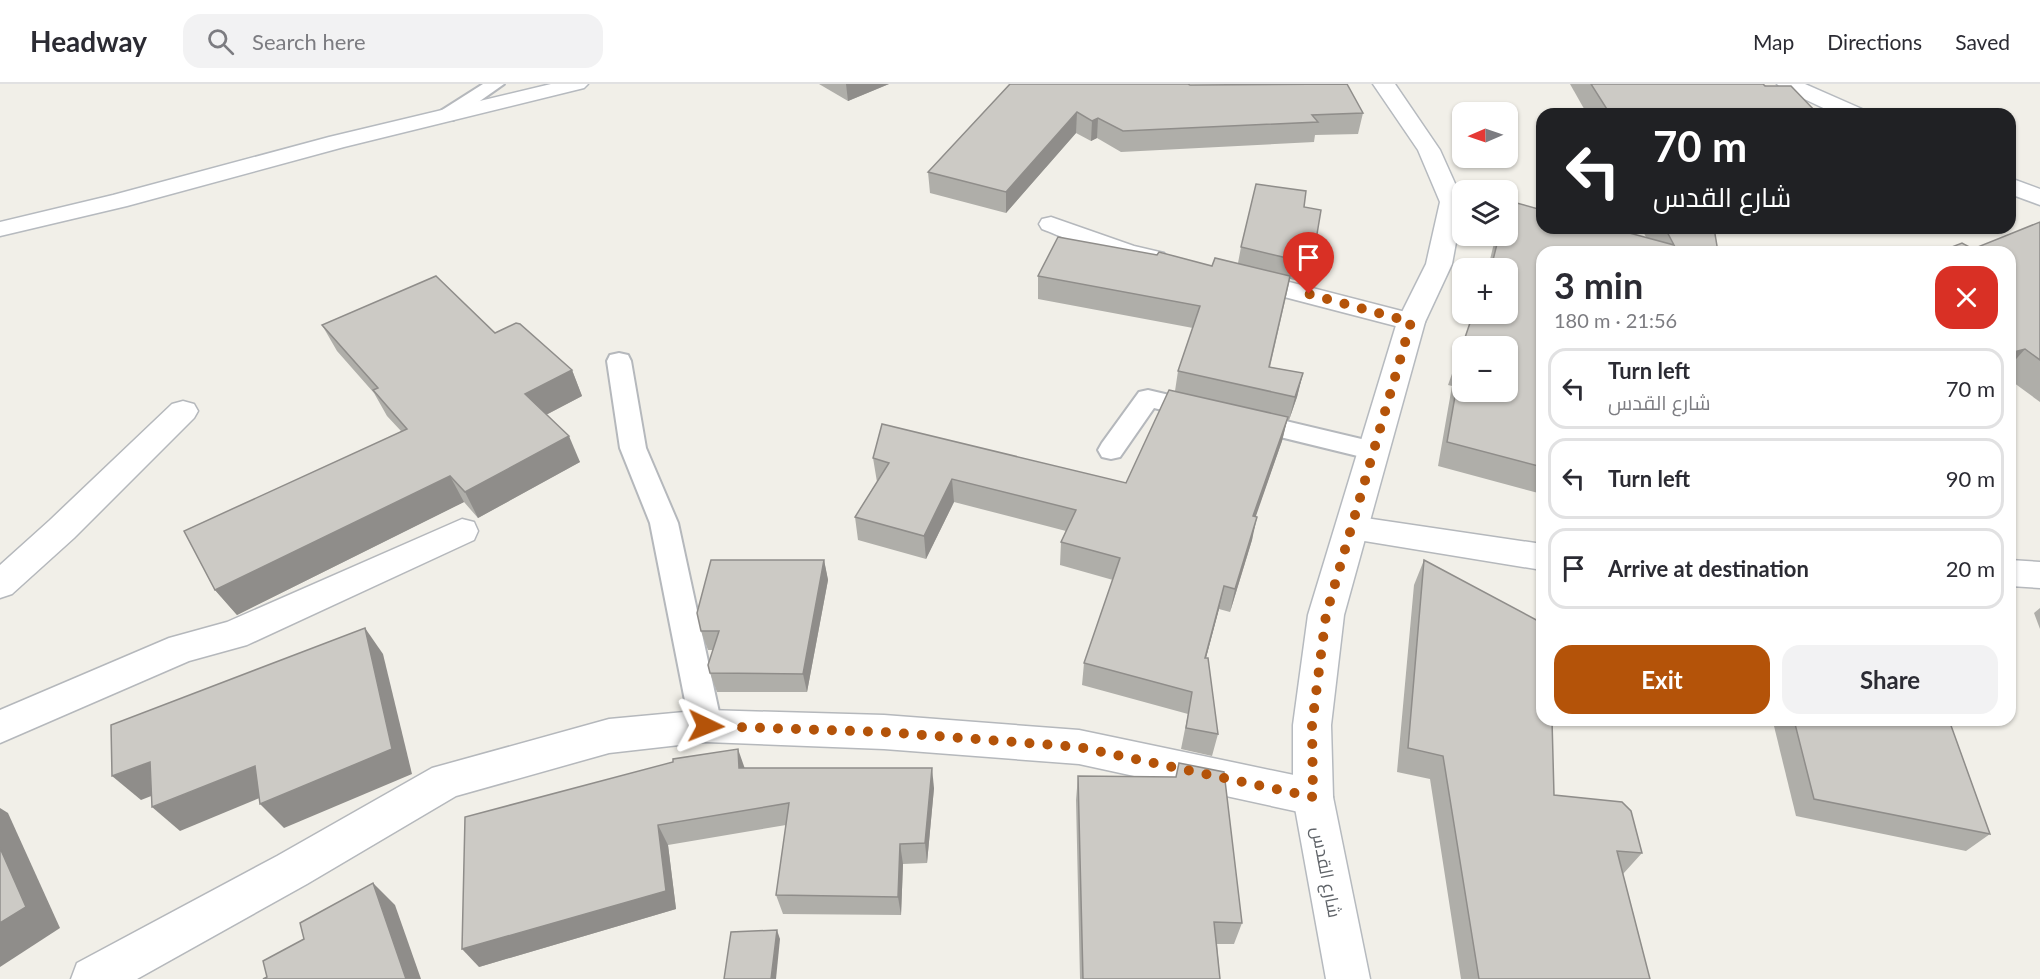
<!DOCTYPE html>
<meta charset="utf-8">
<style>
:root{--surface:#fff;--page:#f2f2f3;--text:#2b2b33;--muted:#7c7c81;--line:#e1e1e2;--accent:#b45309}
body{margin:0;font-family:Lato,Cairo,sans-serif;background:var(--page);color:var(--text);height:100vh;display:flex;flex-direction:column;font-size:22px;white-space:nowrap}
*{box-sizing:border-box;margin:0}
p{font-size:20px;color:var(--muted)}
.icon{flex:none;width:33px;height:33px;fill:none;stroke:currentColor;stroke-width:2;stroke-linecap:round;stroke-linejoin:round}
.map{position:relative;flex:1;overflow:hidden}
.drawer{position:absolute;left:1536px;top:162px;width:480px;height:480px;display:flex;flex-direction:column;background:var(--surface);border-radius:18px;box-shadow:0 2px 4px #0004}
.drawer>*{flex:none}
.guide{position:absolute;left:1536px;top:24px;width:480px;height:126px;border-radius:18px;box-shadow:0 2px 4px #0004;background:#202124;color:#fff;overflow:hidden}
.needle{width:39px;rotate:268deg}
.buttons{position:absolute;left:1452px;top:18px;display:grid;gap:12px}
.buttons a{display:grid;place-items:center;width:66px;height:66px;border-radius:12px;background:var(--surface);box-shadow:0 2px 4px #0004;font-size:30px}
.pin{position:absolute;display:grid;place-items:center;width:51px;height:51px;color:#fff;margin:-62px -26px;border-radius:50% 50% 50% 0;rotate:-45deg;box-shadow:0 0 6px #0007}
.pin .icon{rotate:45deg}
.me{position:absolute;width:66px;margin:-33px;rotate:92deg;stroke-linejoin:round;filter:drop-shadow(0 0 4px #0008)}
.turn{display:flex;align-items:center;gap:21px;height:126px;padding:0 18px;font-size:27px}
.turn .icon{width:78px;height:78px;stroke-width:2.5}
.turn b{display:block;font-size:42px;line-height:51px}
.round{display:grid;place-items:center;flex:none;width:63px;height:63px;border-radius:18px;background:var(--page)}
.headline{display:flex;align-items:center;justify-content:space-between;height:102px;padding:0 18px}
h1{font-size:36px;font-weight:700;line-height:45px}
.action{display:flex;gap:12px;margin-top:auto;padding:12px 18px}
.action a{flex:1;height:69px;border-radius:18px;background:var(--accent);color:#fff;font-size:24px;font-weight:700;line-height:69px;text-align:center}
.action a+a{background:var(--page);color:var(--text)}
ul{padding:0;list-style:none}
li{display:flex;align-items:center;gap:18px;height:81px;margin:0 12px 9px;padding:0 6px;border:3px solid var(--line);border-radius:18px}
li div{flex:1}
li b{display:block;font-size:22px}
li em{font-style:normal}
header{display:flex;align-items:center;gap:36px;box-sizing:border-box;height:84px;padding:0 30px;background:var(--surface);border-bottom:2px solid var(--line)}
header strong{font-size:28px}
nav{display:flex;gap:33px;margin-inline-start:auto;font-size:21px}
.search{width:420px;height:54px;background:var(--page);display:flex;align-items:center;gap:15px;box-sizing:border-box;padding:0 21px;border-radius:18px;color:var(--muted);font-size:22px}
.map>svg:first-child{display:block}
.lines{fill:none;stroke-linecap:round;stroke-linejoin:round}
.lane-casing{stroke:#b5b8bc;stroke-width:4}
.street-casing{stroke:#b5b8bc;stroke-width:3}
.secondary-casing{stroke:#b6babf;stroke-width:3}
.lane{fill:#fff;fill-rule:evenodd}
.street{fill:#fff;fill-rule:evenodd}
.secondary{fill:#fff;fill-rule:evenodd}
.wall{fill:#afaea9}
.shaded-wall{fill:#8f8d8a}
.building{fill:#cccac5;stroke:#8f8d8a;stroke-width:1.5;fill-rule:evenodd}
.route{stroke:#b45309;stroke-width:10;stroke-dasharray:0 18}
.labels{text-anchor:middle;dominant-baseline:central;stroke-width:5;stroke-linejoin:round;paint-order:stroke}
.street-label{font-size:18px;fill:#5f6368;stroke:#fff}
</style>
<header>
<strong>Headway</strong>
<div class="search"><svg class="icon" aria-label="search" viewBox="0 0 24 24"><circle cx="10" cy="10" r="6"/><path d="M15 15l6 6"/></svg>Search here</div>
<nav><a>Map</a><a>Directions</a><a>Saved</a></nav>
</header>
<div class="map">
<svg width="2040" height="895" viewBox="0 0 2040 895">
<rect width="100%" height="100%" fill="#f1efe8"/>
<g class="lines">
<defs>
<g id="lane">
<path d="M483 0H504L453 36H439L437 32 439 28Z"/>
<path d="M619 269 628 271 631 277 646 364 678 439 722 642 718 652 706 656 694 652 690 642 650 439 620 364 607 277 610 271Z"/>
<path d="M1148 306 1212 321 1216 327 1212 333 1203 336 1154 324 1120 373 1111 375 1102 373 1098 366 1102 359 1139 308Z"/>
<path d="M1248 328 1374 358 1383 360 1387 367 1383 374 1374 376 1239 343 1235 337 1239 331Z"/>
</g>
<g id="street">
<path d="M1051 133 1134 162 1164 169 1168 174 1164 179C1136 187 1071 156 1042 145L1039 140 1042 135Z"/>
<path d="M1243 186 1421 232 1425 238 1421 244 1411 246 1234 200 1230 194 1234 188Z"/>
<path d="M183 317 194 320 198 327 194 334 74 454 12 510 0 514V481L50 436 172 320Z"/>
<path d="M1352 432 1542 460V486L1340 453 1336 444 1340 435Z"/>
<path d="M462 435 474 438 478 447 474 456 247 561 189 577 0 659V626L169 554 227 538Z"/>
<path d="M2010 476 2040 478V504L2010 502Z"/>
<path d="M706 626 884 631 1079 646 1313 695 1327 700 1333 713 1327 726 1313 731 1079 680 884 665 706 658 609 669 456 712 307 800 137 895H71L77 879 277 772 432 684 609 635Z"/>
</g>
<g id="secondary">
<path d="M551 0H588L584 4 344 63 127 122 0 152V138L113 111 329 53Z"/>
<path d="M1373 0H1395L1440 66 1462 115V126L1452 180 1425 238 1344 531 1331 641 1333 713 1370 895H1326L1293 713V641L1308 531 1397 238 1426 180 1440 118 1418 66Z"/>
<path d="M1777 0H1805L1862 25 1865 30H1836L1781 4Z"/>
<path d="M2010 94 2040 105V121L2010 110Z"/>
</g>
</defs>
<use href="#lane" class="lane-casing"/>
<use href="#street" class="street-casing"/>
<use href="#secondary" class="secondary-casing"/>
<use href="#lane" class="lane"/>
<use href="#street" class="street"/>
<use href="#secondary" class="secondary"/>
</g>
<g class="wall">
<path d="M819 0H889L848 17Z"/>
<path d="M1010 0 1190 1 1363 29 1358 50 1315 51 1314 58 1121 68 1097 54 1091 57 1076 49 1006 129 930 109 928 88Z"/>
<path d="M1570 0H1763L1818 30H1587Z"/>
<path d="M1304 123 1312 180 1307 199 1290 195 1270 283 1303 289 1297 313 1289 336H1287L1282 357 1255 433 1252 456 1230 528 1219 525 1206 574 1218 650 1212 672 1181 665 1188 630 1082 601 1084 579 1113 496 1060 481 1061 458 1066 447 954 418 926 475 858 456 855 433 877 398 873 374 1126 399 1175 307 1178 287 1193 244 1038 215V192L1212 182 1238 179 1241 163Z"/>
<path d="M2040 138V318L2010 296V168L1973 165Z"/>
<path d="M1641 144H1789L1785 150 1715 148 1718 168H1542V410L1438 382 1452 302 1448 301 1471 236 1475 238 1477 230H1508V184H1488L1493 163 1497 152 1646 153Z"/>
<path d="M322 241 495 249 572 286 582 312 546 331 580 378 478 434 464 418 237 531 215 506 401 347 387 332 374 309 337 267Z"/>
<path d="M824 476 828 496 807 608H717L710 589 713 566H708L701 547Z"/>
<path d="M1424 476 1554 711 1642 769 1623 790 1650 895H1461L1430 695 1397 688 1414 501Z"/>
<path d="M2040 524V545L2034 529Z"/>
<path d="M1775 636H1949L1990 750 1966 767 1796 732 1773 638Z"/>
<path d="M673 678 934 704 927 779 903 780 901 831 783 830 776 811 786 741 668 761 676 825 479 883Z"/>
<path d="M1078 692 1176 693 1242 839 1234 860H1217L1220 895H1080L1076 716Z"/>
</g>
<g class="shaded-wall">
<path d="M846 0H889L848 17Z"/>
<path d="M1077 28 1076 49 1006 129V108Z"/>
<path d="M1098 34 1097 54 1091 57 1092 37Z"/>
<path d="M2025 265 2010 282V269Z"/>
<path d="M572 286 582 312 536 336 525 310Z"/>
<path d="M1303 289 1297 313 1289 336 1295 313Z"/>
<path d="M1288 333 1282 357 1248 455 1253 432Z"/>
<path d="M569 352 580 378 478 434 465 408Z"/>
<path d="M450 392 464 418 237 531 215 506Z"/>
<path d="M952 395 954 418 926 475 924 452Z"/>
<path d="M1257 433 1252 456 1230 528 1235 505Z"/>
<path d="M824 476 828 496 807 608 803 590Z"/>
<path d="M1224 502 1219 525 1200 596 1205 574Z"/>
<path d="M365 544 383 570 412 690 284 744 260 720Z"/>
<path d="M738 665 745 685 739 684Z"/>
<path d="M150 678 177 702 141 716 112 692Z"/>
<path d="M255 682 279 706 180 747 152 723Z"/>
<path d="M932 684 934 704 927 779 925 759Z"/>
<path d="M0 724 8 729 60 844 0 883Z"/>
<path d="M658 741 668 761 676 825 479 883 462 865Z"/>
<path d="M900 760 903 780 901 831 898 813Z"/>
<path d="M373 799 395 821 421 895H406Z"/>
<path d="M777 846 780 855 776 895H771Z"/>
</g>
<g class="building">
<path d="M1010 0H1188L1190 1 1347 0 1363 29 1312 31 1318 38 1123 47 1098 34 1092 37 1077 28 1006 108 928 88Z"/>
<path d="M1591 0H1763L1765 2H1791L1818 30H1610Z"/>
<path d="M1256 100 1306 107 1304 123 1321 126 1312 180 1241 163Z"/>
<path d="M1513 118 1542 126V144H1611L1674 161 1665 144H1714L1718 168H1542V383L1447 358 1461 278 1457 277 1471 236 1479 238 1481 230H1508V184H1491L1499 152H1508V129ZM1462 262H1508V308H1462Z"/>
<path d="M2040 138V276L2025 265 2010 269V168H1939L1962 159 1973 165Z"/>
<path d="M1058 153 1157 171 1159 168 1212 182 1215 174 1290 192 1269 283 1303 289 1295 313 1178 287 1200 222 1038 192Z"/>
<path d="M436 192 495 249 516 239 520 240 572 286 525 310 569 352 465 408 450 392 215 506 184 447 407 345 373 306 378 304 322 241Z"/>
<path d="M1169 306 1288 333 1253 432 1257 433 1235 505 1224 502 1205 574H1208L1218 650 1186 644 1192 608 1084 579 1120 474 1061 458 1076 426 952 395 924 452 855 433 889 379 873 374 882 340 1126 399Z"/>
<path d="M711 476H824L803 590 710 589 708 581 719 547H701L697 529Z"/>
<path d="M1424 476 1542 539V636H1552L1554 711 1622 718 1631 727 1642 769 1617 767 1650 895H1479L1443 672 1408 664Z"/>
<path d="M365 544 392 665 260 720 255 682 152 723 150 678 112 692 111 641Z"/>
<path d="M1794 636H1949L1990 750 1814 715Z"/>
<path d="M738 665 739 684H932L925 759 900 760 898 813 776 811 789 719 658 741 666 807 462 865 465 733 673 678V675Z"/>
<path d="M1179 679 1224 688 1242 839 1214 838 1220 895H1083L1078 692 1176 693Z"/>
<path d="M0 764 26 823 0 839Z"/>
<path d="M373 799 406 895H263L267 893 263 877 304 855 300 839Z"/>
<path d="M777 846 771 895H724L731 848Z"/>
</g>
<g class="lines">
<path class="route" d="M706 642 884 648 1079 663 1313 713 1312 641 1326 531 1411 238 1309 210"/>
</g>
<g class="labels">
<g class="street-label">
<text transform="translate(1327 788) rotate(79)">شارع القدس</text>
</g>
</g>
</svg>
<div class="buttons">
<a><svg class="needle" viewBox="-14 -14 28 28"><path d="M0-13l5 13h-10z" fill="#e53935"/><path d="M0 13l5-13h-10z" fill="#7c7c81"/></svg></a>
<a><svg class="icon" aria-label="layers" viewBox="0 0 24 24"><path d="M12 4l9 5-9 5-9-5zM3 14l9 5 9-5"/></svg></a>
<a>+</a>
<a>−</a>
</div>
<div class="pin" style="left:1309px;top:210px;background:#d93025"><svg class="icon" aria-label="arrive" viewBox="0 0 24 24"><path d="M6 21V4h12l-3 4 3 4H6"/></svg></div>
<svg class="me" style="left:706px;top:642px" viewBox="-20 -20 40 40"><path d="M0-17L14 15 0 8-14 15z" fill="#b45309" stroke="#fff" stroke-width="4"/></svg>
<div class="guide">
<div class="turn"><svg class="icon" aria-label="left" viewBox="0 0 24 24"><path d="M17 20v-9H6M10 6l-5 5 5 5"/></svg><div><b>70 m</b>شارع القدس</div></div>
</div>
<section class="drawer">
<div class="headline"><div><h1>3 min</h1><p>180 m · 21:56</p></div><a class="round" style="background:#d93025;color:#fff"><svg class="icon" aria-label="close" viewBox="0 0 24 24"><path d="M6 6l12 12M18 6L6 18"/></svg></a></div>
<ul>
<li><svg class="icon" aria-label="left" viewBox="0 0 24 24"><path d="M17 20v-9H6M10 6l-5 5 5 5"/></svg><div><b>Turn left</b><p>شارع القدس</p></div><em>70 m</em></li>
<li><svg class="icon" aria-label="left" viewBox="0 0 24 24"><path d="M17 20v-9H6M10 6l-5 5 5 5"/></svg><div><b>Turn left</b></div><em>90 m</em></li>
<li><svg class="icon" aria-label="arrive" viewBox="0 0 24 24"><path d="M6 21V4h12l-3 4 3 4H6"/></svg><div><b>Arrive at destination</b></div><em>20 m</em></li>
</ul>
<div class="action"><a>Exit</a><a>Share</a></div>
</section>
</div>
